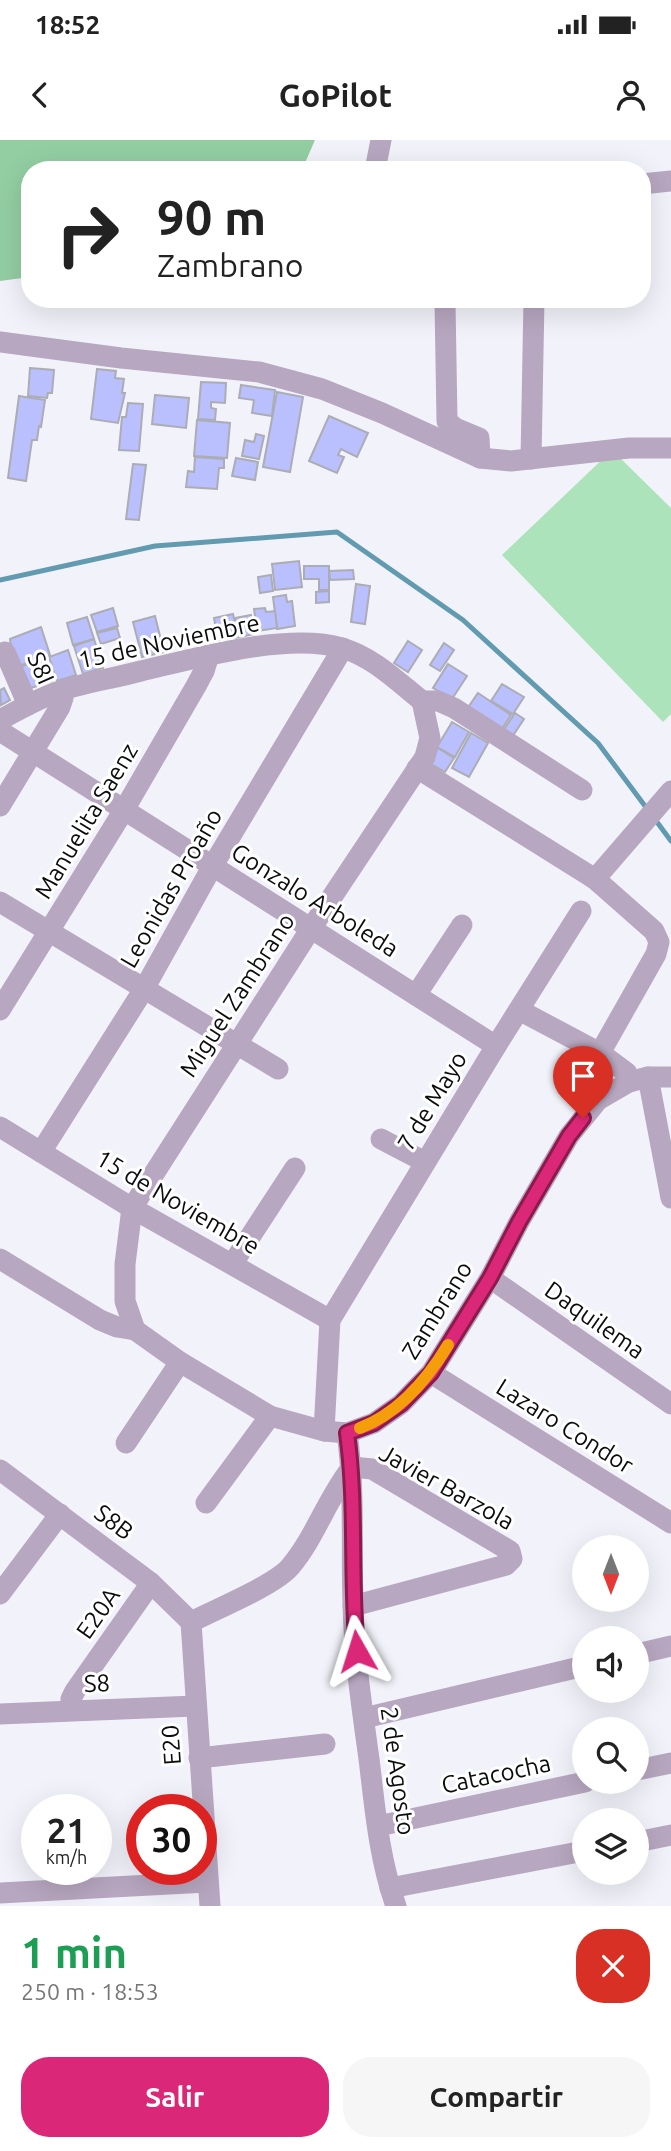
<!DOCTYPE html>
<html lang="es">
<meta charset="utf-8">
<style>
:root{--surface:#fff;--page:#f6f6f6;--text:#222;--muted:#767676;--accent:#db2777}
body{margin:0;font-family:Ubuntu,sans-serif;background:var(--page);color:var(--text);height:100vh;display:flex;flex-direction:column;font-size:26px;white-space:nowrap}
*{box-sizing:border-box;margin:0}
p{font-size:23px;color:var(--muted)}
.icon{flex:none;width:38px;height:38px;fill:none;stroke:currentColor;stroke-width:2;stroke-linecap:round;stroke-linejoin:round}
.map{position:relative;height:1766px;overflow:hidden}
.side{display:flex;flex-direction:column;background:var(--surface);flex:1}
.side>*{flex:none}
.banner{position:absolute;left:21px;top:21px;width:630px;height:147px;border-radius:28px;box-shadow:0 7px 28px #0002;background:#fff;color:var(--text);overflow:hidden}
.needle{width:46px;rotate:180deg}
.buttons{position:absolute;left:572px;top:1395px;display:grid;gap:14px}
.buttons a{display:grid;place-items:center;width:77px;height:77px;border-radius:50%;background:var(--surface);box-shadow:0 7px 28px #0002;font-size:35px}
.speed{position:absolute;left:21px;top:1654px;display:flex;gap:14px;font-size:35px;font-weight:700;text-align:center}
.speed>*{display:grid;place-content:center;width:91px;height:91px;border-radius:50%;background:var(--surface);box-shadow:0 7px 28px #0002;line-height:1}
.speed small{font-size:18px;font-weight:400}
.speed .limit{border:10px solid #d22;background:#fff;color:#111}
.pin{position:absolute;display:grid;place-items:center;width:60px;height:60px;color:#fff;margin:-72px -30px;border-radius:50% 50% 50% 0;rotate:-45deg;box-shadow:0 0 7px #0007}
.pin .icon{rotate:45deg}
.me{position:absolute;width:77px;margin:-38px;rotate:354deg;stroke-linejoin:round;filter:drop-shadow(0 0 5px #0008)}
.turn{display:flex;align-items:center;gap:24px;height:147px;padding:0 21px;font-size:32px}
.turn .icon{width:91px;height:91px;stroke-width:2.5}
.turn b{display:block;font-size:49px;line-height:60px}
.round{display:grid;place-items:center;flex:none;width:74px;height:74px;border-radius:28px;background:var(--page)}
.headline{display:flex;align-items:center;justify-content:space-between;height:119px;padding:0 21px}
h1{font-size:42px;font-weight:700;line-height:52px;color:#1e9e55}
.button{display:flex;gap:14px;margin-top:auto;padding:14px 21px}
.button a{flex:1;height:80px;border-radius:28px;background:var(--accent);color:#fff;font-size:28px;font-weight:700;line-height:80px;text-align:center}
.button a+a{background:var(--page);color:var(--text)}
.status{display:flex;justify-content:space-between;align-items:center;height:49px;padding:0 35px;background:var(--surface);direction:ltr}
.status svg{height:19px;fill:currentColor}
header{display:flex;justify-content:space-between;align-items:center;height:91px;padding:0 21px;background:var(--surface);font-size:32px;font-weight:700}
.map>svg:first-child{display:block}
.green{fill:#ade3ba}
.forest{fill:#93cea2}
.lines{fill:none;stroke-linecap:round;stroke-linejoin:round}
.stream{stroke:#629baf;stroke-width:5}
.building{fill:#babffd;stroke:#acadb4;stroke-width:2}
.minor{stroke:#b7a7c0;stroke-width:21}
.route-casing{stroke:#8e194d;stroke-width:18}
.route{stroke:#db2777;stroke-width:12}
.slow{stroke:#f59e0b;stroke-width:12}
.labels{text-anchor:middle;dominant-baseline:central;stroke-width:6;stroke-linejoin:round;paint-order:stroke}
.street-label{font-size:24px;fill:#0b0c0e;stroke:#fff}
</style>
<div class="status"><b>18:52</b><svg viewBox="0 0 49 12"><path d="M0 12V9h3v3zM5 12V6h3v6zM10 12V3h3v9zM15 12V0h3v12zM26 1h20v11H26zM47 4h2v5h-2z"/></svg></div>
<header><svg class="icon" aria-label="back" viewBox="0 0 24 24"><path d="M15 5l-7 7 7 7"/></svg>GoPilot<svg class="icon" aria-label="person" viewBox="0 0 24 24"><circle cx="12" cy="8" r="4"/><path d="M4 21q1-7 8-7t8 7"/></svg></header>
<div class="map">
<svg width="671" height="1766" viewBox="0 0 671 1766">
<rect width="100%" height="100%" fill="#f2f3fa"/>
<path class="green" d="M612 310 671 368V574L663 582 502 415Z"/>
<path class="forest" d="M0 0H315L302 30H30V137L0 141Z"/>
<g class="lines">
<g class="stream">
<path d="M0 440 155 406 337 392 463 480 598 603 648 670"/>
<path d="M654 678 671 701"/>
</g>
</g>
<g class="building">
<path d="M30 228 54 230 52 253H48L47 258 28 256Z"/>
<path d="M97 229 116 231 115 238 124 239 122 253H125L118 283 91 279Z"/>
<path d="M201 242 226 243 225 263 211 262V268L216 269 215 280 198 279Z"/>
<path d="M241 245 275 250 272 276 252 273 254 260 239 258Z"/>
<path d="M277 252 303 257 290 332 263 327Z"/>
<path d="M155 255 189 258 186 288 152 284Z"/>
<path d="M19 256 45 260 41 287 39 286 37 300H32L26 341 8 338Z"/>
<path d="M128 263 143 264 139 311 119 310 122 277H126Z"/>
<path d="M329 276 368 293 357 317 341 309 338 315 344 317 337 333 309 321Z"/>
<path d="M197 280 230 283 227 318 194 316Z"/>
<path d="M256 294 264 296 259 319 242 316 245 300 254 302Z"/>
<path d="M195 317 224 319V328H219L217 349 186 347 188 331 194 332Z"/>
<path d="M236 318 258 322 255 340 232 336Z"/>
<path d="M133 324 146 325 139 380 126 379Z"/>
<path d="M299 421 302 447 275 450 272 424Z"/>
<path d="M304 426H329V450H319V439H304Z"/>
<path d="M353 430 354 439 330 440 329 431Z"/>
<path d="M271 435 273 451 260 453 258 437Z"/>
<path d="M356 444 370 446 365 484 351 482Z"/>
<path d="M329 451V462L316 463V452Z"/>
<path d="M286 455 287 462 292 461 295 486 277 489 273 457Z"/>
<path d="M113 468 118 486 97 492 91 475Z"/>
<path d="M265 468 266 472 275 471 277 488 257 491 254 469Z"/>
<path d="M233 474 235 483 231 484 234 497 218 500 214 478Z"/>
<path d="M251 475 254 494 235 498 232 484H236L235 478Z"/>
<path d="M155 476 164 512 142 517 133 482Z"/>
<path d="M87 477 94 499 73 505 67 483Z"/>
<path d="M41 487 50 515 13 528 10 499Z"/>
<path d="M117 488 120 498 101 504 97 493Z"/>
<path d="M94 499 103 528 83 534 74 506Z"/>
<path d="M408 501 422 510 408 532 394 523Z"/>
<path d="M444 503 454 510 440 531 430 525Z"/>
<path d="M68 510 76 535 57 541 49 517Z"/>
<path d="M44 518 52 541 28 549 20 527Z"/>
<path d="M448 524 467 536 452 559 433 548Z"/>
<path d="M502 544 524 557 513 574 491 561Z"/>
<path d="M4 548 10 560 1 565 0 550Z"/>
<path d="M478 553 511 575 500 592 467 569Z"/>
<path d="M515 573 524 579 510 600 501 594Z"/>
<path d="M452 582 469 592 455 617 437 607Z"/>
<path d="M471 593 488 603 469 637 452 628Z"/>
<path d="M438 608 454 618 445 632 429 623Z"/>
</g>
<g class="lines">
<g class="minor">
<path d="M375 30 381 0"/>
<path d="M642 44 671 41"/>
<path d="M445 162 447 281 455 288 479 298 480 318"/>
<path d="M0 202 121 218 259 232 322 249 382 273 480 318 511 321 629 308H671"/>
<path d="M531 319 534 159"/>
<path d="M5 512 28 565"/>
<path d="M422 561H438L454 568 582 650"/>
<path d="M0 580C20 569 41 557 63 550 88 542 115 538 141 531 196 518 288 492 342 508 373 517 397 541 422 561"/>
<path d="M0 591 496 906"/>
<path d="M417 628 595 739 654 791 659 802 656 814 600 913"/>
<path d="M0 666 60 567 63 558 62 551"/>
<path d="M595 739 671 651"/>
<path d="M0 762 278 929"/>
<path d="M416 855 462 785"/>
<path d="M0 870 124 670 196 546 204 531 209 515"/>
<path d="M519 870 600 913 627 933 629 942"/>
<path d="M648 937 671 1058"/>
<path d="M0 987 132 1068 330 1180"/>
<path d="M381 999 425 1022"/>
<path d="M41 1012 144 849 212 727 343 508"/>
<path d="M0 1119 100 1180 117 1187 135 1190 180 1222 270 1276 324 1291 347 1293 374 1283 401 1264 431 1233 490 1138 519 1082 569 996 598 960 629 942 648 937H671"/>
<path d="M233 1123 295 1028"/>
<path d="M490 1138 671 1264"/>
<path d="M135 1190 125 1161V1124L132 1068 310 790 425 617 430 598 422 561"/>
<path d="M431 1233 671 1383"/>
<path d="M324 1291 330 1180 496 906 581 771"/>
<path d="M347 1293C355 1349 351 1407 353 1464 354 1515 362 1568 369 1619 375 1668 379 1719 396 1766"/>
<path d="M126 1303 180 1222"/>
<path d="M0 1330 151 1443 191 1482"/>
<path d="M206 1363 270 1276"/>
<path d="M0 1454 60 1374"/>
<path d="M191 1482C214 1470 275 1445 290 1427 315 1398 327 1358 352 1327L372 1329 510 1411 512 1419 506 1425 353 1466"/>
<path d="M191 1482 210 1766"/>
<path d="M637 1514 671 1506"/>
<path d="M71 1570V1559L75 1551 151 1443"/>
<path d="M0 1574 195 1566"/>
<path d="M364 1578 584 1526"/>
<path d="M199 1618 325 1604"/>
<path d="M637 1630 671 1623"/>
<path d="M378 1686 585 1642"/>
<path d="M637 1702 671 1695"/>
<path d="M390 1748 584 1711"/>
<path d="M0 1753 207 1742"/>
</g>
</g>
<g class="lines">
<defs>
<path id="route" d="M357 1511C350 1438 357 1365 347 1293L374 1283 401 1264 431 1233 490 1138 519 1082 569 996 583 978"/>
</defs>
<use href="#route" class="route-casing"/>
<use href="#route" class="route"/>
<path class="slow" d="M360 1288C399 1273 427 1240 448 1205"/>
</g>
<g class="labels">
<g class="street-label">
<text transform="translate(169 501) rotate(-12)">15 de Noviembre</text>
<text transform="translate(41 528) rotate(66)">S8I</text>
<text transform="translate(86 681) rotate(-59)">Manuelita Saenz</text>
<text transform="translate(171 748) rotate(-60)">Leonidas Proaño</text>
<text transform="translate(315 760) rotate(32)">Gonzalo Arboleda</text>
<text transform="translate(237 855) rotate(-57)">Miguel Zambrano</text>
<text transform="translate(432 961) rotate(-59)">7 de Mayo</text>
<text transform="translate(178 1062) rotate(30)">15 de Noviembre</text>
<text transform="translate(437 1170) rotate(-58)">Zambrano</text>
<text transform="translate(595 1180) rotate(35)">Daquilema</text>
<text transform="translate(565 1286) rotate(32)">Lazaro Condor</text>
<text transform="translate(447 1347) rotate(29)">Javier Barzola</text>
<text transform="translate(114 1382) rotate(37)">S8B</text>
<text transform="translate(98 1473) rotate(-55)">E20A</text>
<text transform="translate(97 1543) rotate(-2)">S8</text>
<text transform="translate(171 1605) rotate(-94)">E20</text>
<text transform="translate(398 1631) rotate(82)">2 de Agosto</text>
<text transform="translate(496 1634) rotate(-12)">Catacocha</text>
</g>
</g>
</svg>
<div class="buttons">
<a><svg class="needle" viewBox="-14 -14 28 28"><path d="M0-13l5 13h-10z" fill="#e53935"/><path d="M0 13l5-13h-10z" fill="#767676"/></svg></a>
<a><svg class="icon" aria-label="sound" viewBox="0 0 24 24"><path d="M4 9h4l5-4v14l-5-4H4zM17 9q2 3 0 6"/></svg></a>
<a><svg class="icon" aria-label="search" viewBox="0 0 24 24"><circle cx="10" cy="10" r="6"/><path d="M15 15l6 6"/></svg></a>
<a><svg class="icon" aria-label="layers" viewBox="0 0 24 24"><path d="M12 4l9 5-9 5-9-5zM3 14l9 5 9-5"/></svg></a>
</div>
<div class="speed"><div>21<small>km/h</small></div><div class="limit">30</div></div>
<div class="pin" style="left:583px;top:978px;background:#d93025"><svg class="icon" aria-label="arrive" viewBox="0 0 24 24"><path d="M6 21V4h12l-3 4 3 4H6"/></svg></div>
<svg class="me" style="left:357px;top:1511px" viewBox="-20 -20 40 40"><path d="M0-17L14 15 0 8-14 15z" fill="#db2777" stroke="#fff" stroke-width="4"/></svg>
<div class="banner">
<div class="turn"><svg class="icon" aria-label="right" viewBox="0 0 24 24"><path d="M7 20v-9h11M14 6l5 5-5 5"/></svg><div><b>90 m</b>Zambrano</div></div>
</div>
</div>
<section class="side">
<div class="headline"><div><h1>1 min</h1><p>250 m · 18:53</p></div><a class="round" style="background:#d93025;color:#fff"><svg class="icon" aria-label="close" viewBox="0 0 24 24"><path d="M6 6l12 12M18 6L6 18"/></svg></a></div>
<div class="button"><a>Salir</a><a>Compartir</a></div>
</section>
